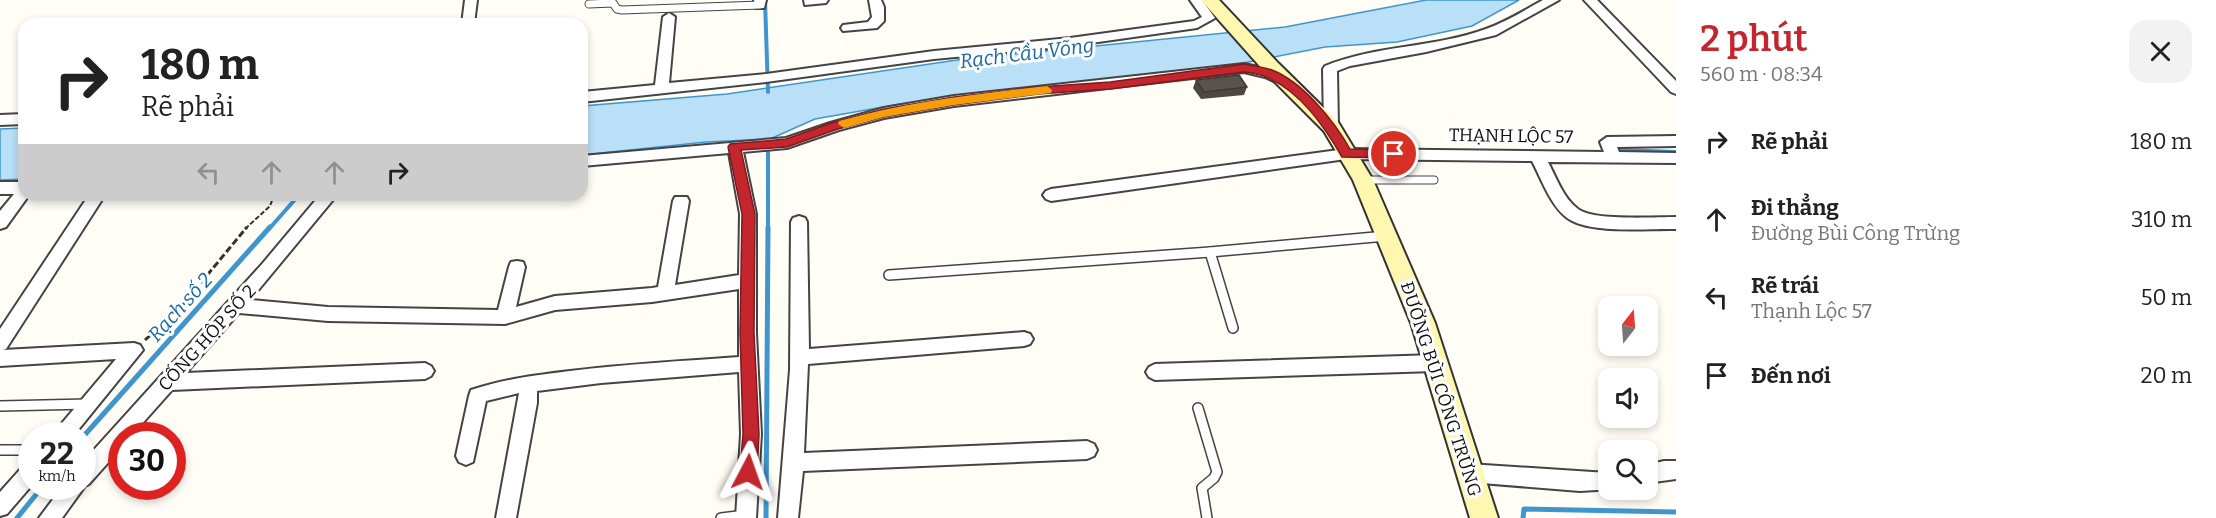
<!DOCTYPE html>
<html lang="vi">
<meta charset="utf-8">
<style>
:root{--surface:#fff;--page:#f2f2f2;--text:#222;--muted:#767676;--accent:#c4262e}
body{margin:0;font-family:Bitter,serif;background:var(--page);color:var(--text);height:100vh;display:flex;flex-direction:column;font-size:22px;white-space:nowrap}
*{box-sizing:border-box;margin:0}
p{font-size:20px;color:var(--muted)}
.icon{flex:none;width:33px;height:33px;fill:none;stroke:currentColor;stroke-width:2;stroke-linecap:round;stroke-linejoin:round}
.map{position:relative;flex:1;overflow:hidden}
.panel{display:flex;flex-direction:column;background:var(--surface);width:540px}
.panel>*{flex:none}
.banner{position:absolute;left:18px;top:18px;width:570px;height:183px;border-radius:18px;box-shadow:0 3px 9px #0003;background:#fff;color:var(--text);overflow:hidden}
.needle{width:39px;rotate:17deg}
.tools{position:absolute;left:1598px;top:296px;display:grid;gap:12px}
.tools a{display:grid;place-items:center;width:60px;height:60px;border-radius:12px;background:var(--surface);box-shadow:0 3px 9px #0003;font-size:30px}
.speed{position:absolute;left:18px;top:422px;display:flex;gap:12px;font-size:30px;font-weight:700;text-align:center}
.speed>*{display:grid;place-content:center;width:78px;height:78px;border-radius:50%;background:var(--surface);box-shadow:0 3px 9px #0003;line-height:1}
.speed small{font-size:15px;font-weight:400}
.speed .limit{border:9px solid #d22;background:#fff;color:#111}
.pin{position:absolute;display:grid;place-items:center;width:51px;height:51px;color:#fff;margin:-26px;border:3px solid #fff;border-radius:50%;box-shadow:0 2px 6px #0007}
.me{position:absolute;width:66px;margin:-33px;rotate:4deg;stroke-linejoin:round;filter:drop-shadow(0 0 4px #0008)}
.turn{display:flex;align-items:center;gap:21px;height:126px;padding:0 24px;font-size:27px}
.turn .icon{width:78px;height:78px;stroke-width:2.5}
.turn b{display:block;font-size:42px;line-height:51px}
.lanes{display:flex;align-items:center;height:57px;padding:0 24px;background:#0003;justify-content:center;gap:30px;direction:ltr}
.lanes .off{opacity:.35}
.round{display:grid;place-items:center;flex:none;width:63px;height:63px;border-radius:18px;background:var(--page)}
.head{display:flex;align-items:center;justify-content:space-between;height:102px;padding:0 24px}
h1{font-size:36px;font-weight:600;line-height:45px;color:var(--accent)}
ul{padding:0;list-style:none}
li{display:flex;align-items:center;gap:18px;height:78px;padding:0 24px}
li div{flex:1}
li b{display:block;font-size:22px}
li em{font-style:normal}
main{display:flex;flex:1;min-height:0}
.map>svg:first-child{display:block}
.water{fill:#b9e0f7;stroke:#3f96cf;stroke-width:1.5}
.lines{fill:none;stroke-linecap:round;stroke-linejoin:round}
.stream-far1{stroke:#3f96cf;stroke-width:4}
.stream{stroke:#3f96cf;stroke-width:5}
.lane-far1-casing{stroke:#444;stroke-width:9}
.lane-casing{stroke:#444;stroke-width:12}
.street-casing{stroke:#444;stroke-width:4}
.secondary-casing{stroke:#333;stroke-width:4}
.path-far1{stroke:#333;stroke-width:2;stroke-dasharray:5 2;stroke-linecap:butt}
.path{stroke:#333;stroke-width:3;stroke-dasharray:7 3;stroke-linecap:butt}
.lane-far1{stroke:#fff;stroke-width:7}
.lane{stroke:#fff;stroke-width:9}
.street{fill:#fff;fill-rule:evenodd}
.secondary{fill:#fff6b0;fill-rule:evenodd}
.wall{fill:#4d4742}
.building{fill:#5a524d;stroke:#3f3936;stroke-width:1.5}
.route{fill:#c4262e;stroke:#7f191e;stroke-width:1.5}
.slow{fill:#f59e0b}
.labels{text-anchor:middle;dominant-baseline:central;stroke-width:6;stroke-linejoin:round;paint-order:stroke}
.street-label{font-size:18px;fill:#111;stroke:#fff}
.water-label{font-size:20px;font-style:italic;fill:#1768a6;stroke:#fff}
</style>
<main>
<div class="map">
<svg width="1676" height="518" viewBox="0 0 1676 518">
<rect width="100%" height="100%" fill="#fffdf5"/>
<g class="water">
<path d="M1426 0H1519L1472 26 1397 42 1325 47 1233 65 900 104 815 119 770 139 706 142 582 155V106L727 94 957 60 1285 27Z"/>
<path d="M24 128V179L0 180V129Z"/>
</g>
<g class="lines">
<g class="stream-far1">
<path d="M765 0 768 92"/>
<path d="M1620 150 1676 152"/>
<path d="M269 229 299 195"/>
<path d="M768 229V146"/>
</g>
<g class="stream">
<path d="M82 438 270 227"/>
<path d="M17 518 43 486"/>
<path d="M766 518 768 227"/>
<path d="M1523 518 1524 509 1676 512"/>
</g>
<defs>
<g id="lane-far1">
<path d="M589 4 613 3 617 9 622 10 760 5"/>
<path d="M1363 180H1434"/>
</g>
<g id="lane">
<path d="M1210 252 1233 328"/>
<path d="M889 275 1210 252 1386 236"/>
<path d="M0 406 88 404"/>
<path d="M1198 408 1217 472 1214 478 1202 488 1207 518"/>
<path d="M0 450H32"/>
<path d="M721 518 746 515"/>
</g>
<g id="street">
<path d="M465 0H477L474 24H462Z"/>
<path d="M754 0H766L764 8H756Z"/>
<path d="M804 0H828L826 3 805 5Z"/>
<path d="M869 0H881L884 7V21L877 28 843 31 841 28 843 25 868 22 872 17Z"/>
<path d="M1190 0H1202L1215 18 1197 28 1070 46 934 59 766 82 582 102V92L655 85 663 17 669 13 675 17 669 83 766 74 934 51 1070 38 1194 21 1202 17Z"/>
<path d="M1543 0H1559L1496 35 1426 52 1350 66 1337 71 1338 127 1331 132 1324 127 1323 69 1325 66C1376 45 1434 48 1486 29 1506 22 1525 10 1543 0Z"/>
<path d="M1584 0H1597L1676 81V94L1671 92Z"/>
<path d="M1244 64 1274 70 1291 82 1284 86 1265 77 1244 72 954 106 884 118 839 130 787 148 743 152 756 214V333L761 434 756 518H736L741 434 739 372 601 383 537 391V403L516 518H496L519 393 486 401 473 462 466 465 459 462 456 456 469 396 471 390C504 379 536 375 570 371 626 364 683 361 739 357V289L652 302 555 310 505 324 328 321 239 313 186 373 425 363 431 366 434 371 431 376 425 379 172 390 132 435H122V447L89 484 85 486 62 518H39L63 486H82V463L263 263 320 195H337L250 300 328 307 498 310 509 267 511 262 517 261 523 262 525 267 516 307 555 296 652 288 658 287 673 201 675 197H687L689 201 675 285 739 275 740 214 729 153 582 166V156L786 138 830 123 884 108 954 96Z"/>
<path d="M24 114V124L0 125V115Z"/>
<path d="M1676 136V146L1617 147 1619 152 1676 153V163L1548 162C1556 177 1563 198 1578 209 1594 221 1654 217 1676 217V229C1648 228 1588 235 1566 217 1550 204 1542 180 1532 161L1346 159 1051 201 1046 199 1043 195 1046 191 1051 189 1346 149 1604 152 1600 142 1607 137Z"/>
<path d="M0 182H24V195H29L6 227 0 229V211L14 194H0Z"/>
<path d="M89 195H105L6 349 3 350 134 343 140 345 143 350 74 435H52L116 359 0 366V329Z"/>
<path d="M799 216 805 218 807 222 809 349 1024 332 1030 334 1033 339 1030 344 1024 346 808 364 804 453 1087 441 1094 444 1097 450 1094 456 1087 459 803 471 798 518H778L790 370 791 222 793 218Z"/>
<path d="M1435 355 1441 358 1444 363 1441 368 1435 371 1155 380 1149 377 1146 372 1149 367 1155 364Z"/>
<path d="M32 461V485L7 514 0 516V492L25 464Z"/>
<path d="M1664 461H1676V479L1647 483V465Z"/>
<path d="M1469 464 1608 473V489H1614L1580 491 1469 482 1462 479 1459 473 1462 467Z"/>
</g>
<path id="secondary" d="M1201 0H1219L1278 63 1338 122 1373 180 1435 323 1498 518H1470L1411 323 1353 180 1324 131 1264 71Z"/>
</defs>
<use href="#lane-far1" class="lane-far1-casing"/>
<use href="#lane" class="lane-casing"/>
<use href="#street" class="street-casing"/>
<use href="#secondary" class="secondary-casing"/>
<path class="path-far1" d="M245 229 270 206 274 195"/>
<path class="path" d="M145 340 180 308 247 227"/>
<use href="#lane-far1" class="lane-far1"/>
<use href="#lane" class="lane"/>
<use href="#street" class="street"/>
<use href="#secondary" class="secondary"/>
</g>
<path class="wall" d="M1196 80 1247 87 1244 95 1201 99 1193 88Z"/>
<path class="building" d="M1239 75 1247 87 1204 92 1196 80Z"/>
<path class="route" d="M1244 64C1253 66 1263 67 1272 70 1303 82 1334 121 1350 149L1394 150 1400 154 1394 158 1342 157C1324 126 1300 91 1266 77 1260 74 1251 73 1244 72L1110 89 1038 94 954 105 884 117 838 129 787 147 741 150 755 214 754 333 759 434 757 472 754 477 748 479 743 477 740 472 743 434 740 333 742 214 728 147 730 144 786 139 831 123 884 109 954 97 1038 87 1110 82Z"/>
<path class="slow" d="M1047 86 1052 90 1051 93 954 105 884 117 844 128 838 124 839 121C907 102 977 94 1047 86Z"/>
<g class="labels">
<g class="street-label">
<text transform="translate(1511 136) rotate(1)">THẠNH LỘC 57</text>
<text transform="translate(207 338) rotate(-48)">CỐNG HỘP SỐ 2</text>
<text transform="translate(1441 389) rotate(72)">ĐƯỜNG BÙI CÔNG TRỪNG</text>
</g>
<g class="water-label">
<text transform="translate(1027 53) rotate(-7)">Rạch Cầu Võng</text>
<text transform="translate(180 307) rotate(-48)">Rạch số 2</text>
</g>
</g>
</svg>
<div class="tools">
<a><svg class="needle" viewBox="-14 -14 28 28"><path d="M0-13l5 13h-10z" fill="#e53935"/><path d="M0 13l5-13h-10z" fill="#767676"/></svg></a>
<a><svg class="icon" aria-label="sound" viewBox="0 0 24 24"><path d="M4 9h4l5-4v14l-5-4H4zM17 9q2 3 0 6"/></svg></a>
<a><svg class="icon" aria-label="search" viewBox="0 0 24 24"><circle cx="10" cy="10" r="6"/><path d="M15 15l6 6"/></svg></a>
</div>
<div class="speed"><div>22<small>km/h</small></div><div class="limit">30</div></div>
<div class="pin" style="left:1394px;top:154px;background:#d93025"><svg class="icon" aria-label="arrive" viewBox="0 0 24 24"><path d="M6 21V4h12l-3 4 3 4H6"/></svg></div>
<svg class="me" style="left:748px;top:472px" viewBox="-20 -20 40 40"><path d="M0-17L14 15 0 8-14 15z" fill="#c4262e" stroke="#fff" stroke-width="4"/></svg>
<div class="banner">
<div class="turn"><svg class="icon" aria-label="right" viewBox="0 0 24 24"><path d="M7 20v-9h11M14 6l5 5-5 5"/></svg><div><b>180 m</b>Rẽ phải</div></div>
<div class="lanes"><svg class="icon off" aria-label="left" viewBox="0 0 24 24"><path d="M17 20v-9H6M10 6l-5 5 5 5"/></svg><svg class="icon off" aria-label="ahead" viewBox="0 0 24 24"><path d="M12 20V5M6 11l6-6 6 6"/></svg><svg class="icon off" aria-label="ahead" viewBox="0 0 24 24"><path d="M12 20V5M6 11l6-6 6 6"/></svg><svg class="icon" aria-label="right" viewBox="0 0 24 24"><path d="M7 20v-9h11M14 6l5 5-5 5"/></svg></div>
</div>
</div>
<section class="panel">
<div class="head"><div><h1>2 phút</h1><p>560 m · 08:34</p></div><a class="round"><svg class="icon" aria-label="close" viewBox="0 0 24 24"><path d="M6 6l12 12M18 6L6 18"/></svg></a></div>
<ul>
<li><svg class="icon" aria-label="right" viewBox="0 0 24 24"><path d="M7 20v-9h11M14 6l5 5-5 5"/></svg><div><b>Rẽ phải</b></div><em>180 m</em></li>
<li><svg class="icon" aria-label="ahead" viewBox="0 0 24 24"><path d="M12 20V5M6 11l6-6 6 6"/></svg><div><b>Đi thẳng</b><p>Đường Bùi Công Trừng</p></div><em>310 m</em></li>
<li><svg class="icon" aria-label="left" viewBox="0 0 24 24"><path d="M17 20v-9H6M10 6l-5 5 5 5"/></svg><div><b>Rẽ trái</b><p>Thạnh Lộc 57</p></div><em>50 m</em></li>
<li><svg class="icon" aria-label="arrive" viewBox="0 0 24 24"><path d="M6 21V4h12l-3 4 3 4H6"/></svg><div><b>Đến nơi</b></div><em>20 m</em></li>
</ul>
</section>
</main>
